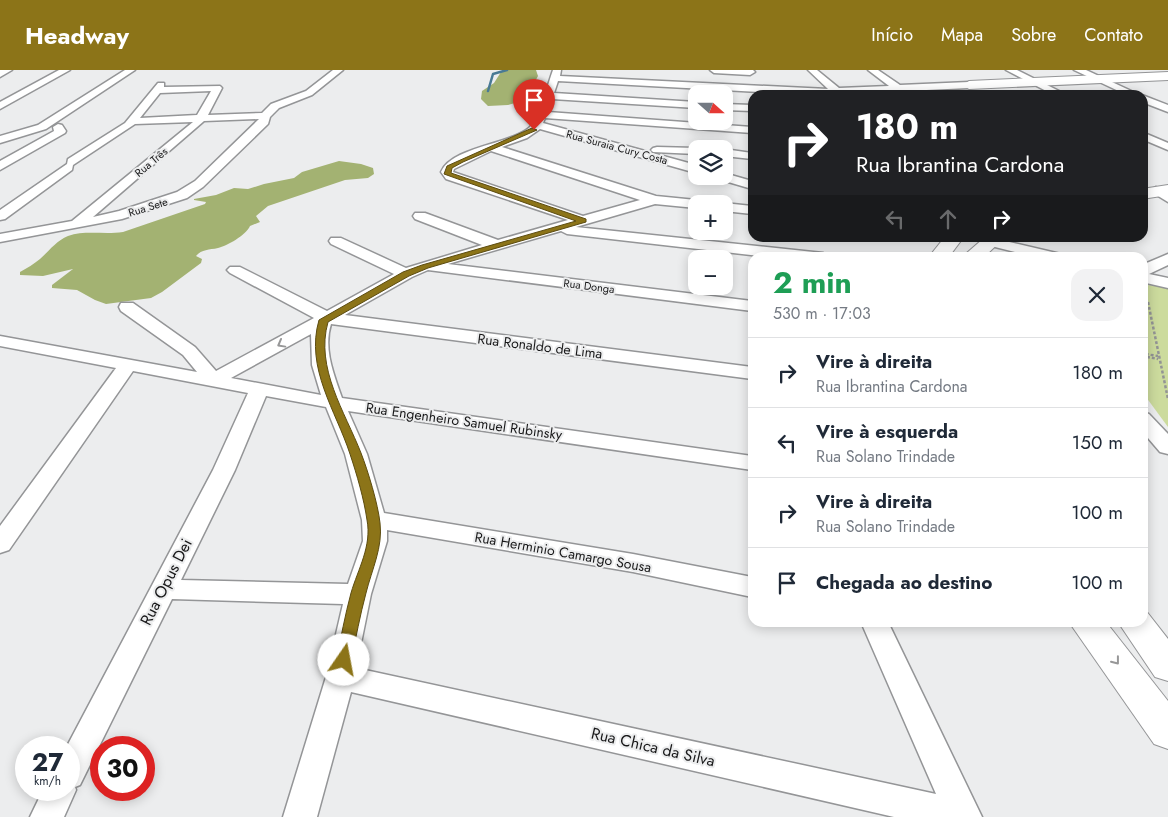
<!DOCTYPE html>
<html lang="pt">
<meta charset="utf-8">
<style>
:root{--surface:#fff;--page:#f2f2f3;--text:#1f2937;--muted:#747a83;--line:#e0e1e3;--accent:#8c7418}
body{margin:0;font-family:Jost,sans-serif;background:var(--page);color:var(--text);height:100vh;display:flex;flex-direction:column;font-size:19px;white-space:nowrap}
*{box-sizing:border-box;margin:0}
p{font-size:16px;color:var(--muted)}
.icon{flex:none;width:28px;height:28px;fill:none;stroke:currentColor;stroke-width:2;stroke-linecap:round;stroke-linejoin:round}
.map{position:relative;flex:1;overflow:hidden}
.drawer{position:absolute;left:748px;top:182px;width:400px;height:375px;display:flex;flex-direction:column;background:var(--surface);border-radius:15px;box-shadow:0 2px 12px #0003}
.drawer>*{flex:none}
.hud{position:absolute;left:748px;top:20px;width:400px;height:152px;border-radius:15px;box-shadow:0 2px 12px #0003;background:#202124;color:#fff;overflow:hidden}
.needle{width:32px;rotate:111deg}
.controls{position:absolute;left:688px;top:15px;display:grid;gap:10px}
.controls a{display:grid;place-items:center;width:45px;height:45px;border-radius:10px;background:var(--surface);box-shadow:0 2px 12px #0003;font-size:25px}
.speed{position:absolute;left:15px;top:666px;display:flex;gap:10px;font-size:25px;font-weight:700;text-align:center}
.speed>*{display:grid;place-content:center;width:65px;height:65px;border-radius:50%;background:var(--surface);box-shadow:0 2px 12px #0003;line-height:1}
.speed small{font-size:12px;font-weight:400}
.speed .limit{border:8px solid #d22;background:#fff;color:#111}
.pin{position:absolute;display:grid;place-items:center;width:42px;height:42px;color:#fff;margin:-51px -21px;border-radius:50% 50% 50% 0;rotate:-45deg;box-shadow:0 0 5px #0007}
.pin .icon{rotate:45deg}
.me{position:absolute;width:55px;margin:-28px;rotate:12deg;stroke-linejoin:round;filter:drop-shadow(0 0 4px #0008)}
.turn{display:flex;align-items:center;gap:18px;height:105px;padding:0 25px;font-size:22px}
.turn .icon{width:65px;height:65px;stroke-width:2.5}
.turn b{display:block;font-size:35px;line-height:42px}
.lanes{display:flex;align-items:center;height:48px;padding:0 25px;background:#0003;justify-content:center;gap:25px;direction:ltr}
.lanes .off{opacity:.35}
.round{display:grid;place-items:center;flex:none;width:52px;height:52px;border-radius:15px;background:var(--page)}
.overview{display:flex;align-items:center;justify-content:space-between;height:85px;padding:0 25px}
h1{font-size:30px;font-weight:700;line-height:38px;color:#1e9e55}
ul{padding:0;list-style:none}
li{display:flex;align-items:center;gap:15px;height:70px;padding:0 25px;border-top:1px solid var(--line)}
li div{flex:1}
li b{display:block;font-size:19px}
li em{font-style:normal}
header{display:flex;align-items:center;gap:30px;box-sizing:border-box;height:70px;padding:0 25px;background:var(--accent);color:#fff}
header strong{font-size:24px}
nav{display:flex;gap:28px;margin-inline-start:auto;font-size:18px}
.map>svg:first-child{display:block}
.green{fill:#ccdb9d}
.forest{fill:#a3b272}
.lines{fill:none;stroke-linecap:round;stroke-linejoin:round}
.stream{stroke:#497a94;stroke-width:2.5}
.street-casing{stroke:#949597;stroke-width:3}
.secondary-casing{stroke:#949597;stroke-width:2}
.path{stroke:#939495;stroke-width:2.5;stroke-dasharray:3 2;stroke-linecap:butt}
.street{fill:#fff;fill-rule:evenodd}
.secondary{fill:#fff;fill-rule:evenodd}
.oneway{stroke:#979798}
.route{fill:#8c7418;stroke:#5b4b10}
.labels{text-anchor:middle;dominant-baseline:central;stroke-width:4;stroke-linejoin:round;paint-order:stroke}
.far-street-label{font-size:11px;fill:#181819;stroke:#ecedee}
.street-label{font-size:14px;fill:#181819;stroke:#ecedee}
.near-street-label{font-size:16px;fill:#181819;stroke:#ecedee}
</style>
<header>
<strong>Headway</strong>
<nav><a>Início</a><a>Mapa</a><a>Sobre</a><a>Contato</a></nav>
</header>
<div class="map">
<svg width="1168" height="747" viewBox="0 0 1168 747">
<rect width="100%" height="100%" fill="#ecedee"/>
<path class="green" d="M1146 215 1168 216V357L1143 323V217Z"/>
<g class="forest">
<path d="M505 0H536L538 6 530 21 529 29 508 35 488 36 481 29 482 21 494 13 501 2Z"/>
<path d="M339 91 361 94 373 98 374 104 368 108 345 110 268 136 256 146 260 152 250 156C246 165 227 176 218 178 209 180 202 179 196 186L202 189 201 193 162 222 151 228 106 234 95 230 77 220 52 218V215L73 199 43 206 20 205V202C27 198 34 194 40 189 49 181 56 171 68 166 85 160 105 165 123 162L205 134 206 132 194 130V129L216 125 234 118 248 119 264 114 294 108 302 102Z"/>
</g>
<g class="lines">
<path class="stream" d="M488 21 493 4 507 0"/>
<defs>
<g id="street">
<path d="M0 0H12L0 7Z"/>
<path d="M59 0H70L0 39V32Z"/>
<path d="M125 0H135L46 59 0 73V66L38 55Z"/>
<path d="M333 0H343L312 25 279 38 270 47 268 54 203 117 187 128 122 149 0 172V164L72 151 193 52 135 54 73 95 72 100 5 149 0 150V140L67 94 68 89 125 53 158 13H164V17L220 16 222 18 208 45 262 43 271 34 306 21ZM211 21 197 45 140 48 160 23ZM259 49 195 111 177 122 119 141 93 147 204 51Z"/>
<path d="M553 0H561L560 6 828 19 808 0H817L839 18 889 16 868 0H878L900 15 969 12 974 15 969 18 905 21 901 23 896 21 816 25 558 11 554 23 696 32V38L552 29 548 42 752 57V63L545 48 543 53 696 95V103L540 59 527 68 502 77 656 126 696 130 703 134H696V138L655 134 576 157 823 183 830 188H777L567 164 561 161 448 194 752 231V241L428 200 412 207 345 245 752 297V309L331 254C323 279 334 305 342 328L752 386V400L348 341 367 384 384 443 633 484 752 507V527L633 502 387 460V471L371 524 356 598 936 724 861 552H888L982 747H894L351 622 317 747H283L326 607 343 534 172 529 80 715 75 717 76 720 64 747H30L43 720H69V678H66L213 400 248 323 133 301 9 480 0 483V456L116 298 0 276V266L197 302 183 285 121 241 119 237 121 233H133L195 277 216 301 314 248 230 203 227 200 230 197H240L327 241 394 204 331 174 329 171 331 168H341L406 198 482 175 415 149 413 146 415 143H425L498 170 568 150 446 109 441 102C451 77 510 74 529 58 538 51 549 11 553 0ZM491 81 640 130 583 146 453 102 454 99ZM311 264 312 295 321 325 231 308ZM266 326 326 337 345 384 362 450 363 471 348 514 181 510 235 400Z"/>
<path d="M710 0H753L755 2 750 5 714 3Z"/>
<path d="M1006 0H1017L1067 25H1054Z"/>
<path d="M1074 0H1086L1140 25H1127Z"/>
<path d="M1142 25 1168 35V42L1142 32Z"/>
<path d="M724 34 752 35V41L724 40Z"/>
<path d="M58 54 62 55 66 61 65 63 0 100V91L54 61 53 57Z"/>
<path d="M1142 62 1168 73V80L1142 69Z"/>
<path d="M657 77 696 78 700 79H696V84L653 82 651 80 653 78Z"/>
<path d="M724 79 752 83V89L724 86Z"/>
<path d="M724 103 752 111V119L718 109 716 106H724Z"/>
<path d="M1156 117 1168 123V132L1150 121Z"/>
<path d="M724 133 752 136V144L724 141V134H721Z"/>
<path d="M983 168H992L1065 185 1067 188H1039L983 174 981 171Z"/>
<path d="M1168 184V195L1149 204 1168 208V218L1142 212V195Z"/>
<path d="M1142 342 1149 344 1168 364V384L1160 382 1142 361Z"/>
</g>
<g id="secondary">
<path d="M1168 2V10L969 19 963 15 969 11Z"/>
<path d="M1168 115V125L1142 129V119Z"/>
<path d="M944 168H963L948 188H928Z"/>
<path d="M984 168H1004L983 188H961Z"/>
<path d="M1142 541 1147 542 1168 569V611L1155 607 1118 552H1142Z"/>
<path d="M1069 552H1106L1168 631V679L1154 674Z"/>
</g>
</defs>
<use href="#street" class="street-casing"/>
<use href="#secondary" class="secondary-casing"/>
<g class="path">
<path d="M1148 232 1168 329"/>
<path d="M1142 270 1145 284 1158 286"/>
<path d="M1142 286 1158 289"/>
</g>
<use href="#street" class="street"/>
<use href="#secondary" class="secondary"/>
</g>
<defs><path id="oneway-chevron" d="M-2-3.5L2.5 0L-2 3.5" fill="none" stroke-width="1.6" stroke-linecap="round" stroke-linejoin="round" transform="scale(1.25)"/></defs>
<g class="oneway">
<use href="#oneway-chevron" transform="translate(281 274) rotate(151)"/>
<use href="#oneway-chevron" transform="translate(1116 591) rotate(52)"/>
</g>
<path class="route" d="M532 58 537 60 463 92 452 98 451 103 586 149V152L428 198 409 206 328 252C315 298 345 342 361 383 368 401 378 434 380 453 383 477 372 499 366 523 360 545 356 568 351 590L349 595 344 596 338 595 336 590C341 568 345 545 351 523 358 499 372 476 367 450 364 429 357 405 350 384 336 341 305 298 319 250L403 202 422 195 576 151 444 104 447 96Z"/>
<g class="labels">
<g class="far-street-label">
<text transform="translate(617 77) rotate(15)">Rua Suraia Cury Costa</text>
<text transform="translate(151 92) rotate(-40)">Rua Três</text>
<text transform="translate(148 137) rotate(-17)">Rua Sete</text>
<text transform="translate(589 216) rotate(7)">Rua Donga</text>
</g>
<g class="street-label">
<text transform="translate(540 276) rotate(7)">Rua Ronaldo de Lima</text>
<text transform="translate(464 351) rotate(8)">Rua Engenheiro Samuel Rubinsky</text>
<text transform="translate(563 482) rotate(10)">Rua Herminio Camargo Sousa</text>
</g>
<g class="near-street-label">
<text transform="translate(166 512) rotate(-63)">Rua Opus Dei</text>
<text transform="translate(653 677) rotate(13)">Rua Chica da Silva</text>
</g>
</g>
</svg>
<div class="controls">
<a><svg class="needle" viewBox="-14 -14 28 28"><path d="M0-13l5 13h-10z" fill="#e53935"/><path d="M0 13l5-13h-10z" fill="#747a83"/></svg></a>
<a><svg class="icon" aria-label="layers" viewBox="0 0 24 24"><path d="M12 4l9 5-9 5-9-5zM3 14l9 5 9-5"/></svg></a>
<a>+</a>
<a>−</a>
</div>
<div class="speed"><div>27<small>km/h</small></div><div class="limit">30</div></div>
<div class="pin" style="left:534px;top:60px;background:#d93025"><svg class="icon" aria-label="arrive" viewBox="0 0 24 24"><path d="M6 21V4h12l-3 4 3 4H6"/></svg></div>
<svg class="me" style="left:344px;top:590px" viewBox="-20 -20 40 40"><circle r="19" fill="#fff"/><path d="M0-13L10 11 0 6-10 11z" fill="#8c7418"/></svg>
<div class="hud">
<div class="turn"><svg class="icon" aria-label="right" viewBox="0 0 24 24"><path d="M7 20v-9h11M14 6l5 5-5 5"/></svg><div><b>180 m</b>Rua Ibrantina Cardona</div></div>
<div class="lanes"><svg class="icon off" aria-label="left" viewBox="0 0 24 24"><path d="M17 20v-9H6M10 6l-5 5 5 5"/></svg><svg class="icon off" aria-label="ahead" viewBox="0 0 24 24"><path d="M12 20V5M6 11l6-6 6 6"/></svg><svg class="icon" aria-label="right" viewBox="0 0 24 24"><path d="M7 20v-9h11M14 6l5 5-5 5"/></svg></div>
</div>
<section class="drawer">
<div class="overview"><div><h1>2 min</h1><p>530 m · 17:03</p></div><a class="round"><svg class="icon" aria-label="close" viewBox="0 0 24 24"><path d="M6 6l12 12M18 6L6 18"/></svg></a></div>
<ul>
<li><svg class="icon" aria-label="right" viewBox="0 0 24 24"><path d="M7 20v-9h11M14 6l5 5-5 5"/></svg><div><b>Vire à direita</b><p>Rua Ibrantina Cardona</p></div><em>180 m</em></li>
<li><svg class="icon" aria-label="left" viewBox="0 0 24 24"><path d="M17 20v-9H6M10 6l-5 5 5 5"/></svg><div><b>Vire à esquerda</b><p>Rua Solano Trindade</p></div><em>150 m</em></li>
<li><svg class="icon" aria-label="right" viewBox="0 0 24 24"><path d="M7 20v-9h11M14 6l5 5-5 5"/></svg><div><b>Vire à direita</b><p>Rua Solano Trindade</p></div><em>100 m</em></li>
<li><svg class="icon" aria-label="arrive" viewBox="0 0 24 24"><path d="M6 21V4h12l-3 4 3 4H6"/></svg><div><b>Chegada ao destino</b></div><em>100 m</em></li>
</ul>
</section>
</div>
